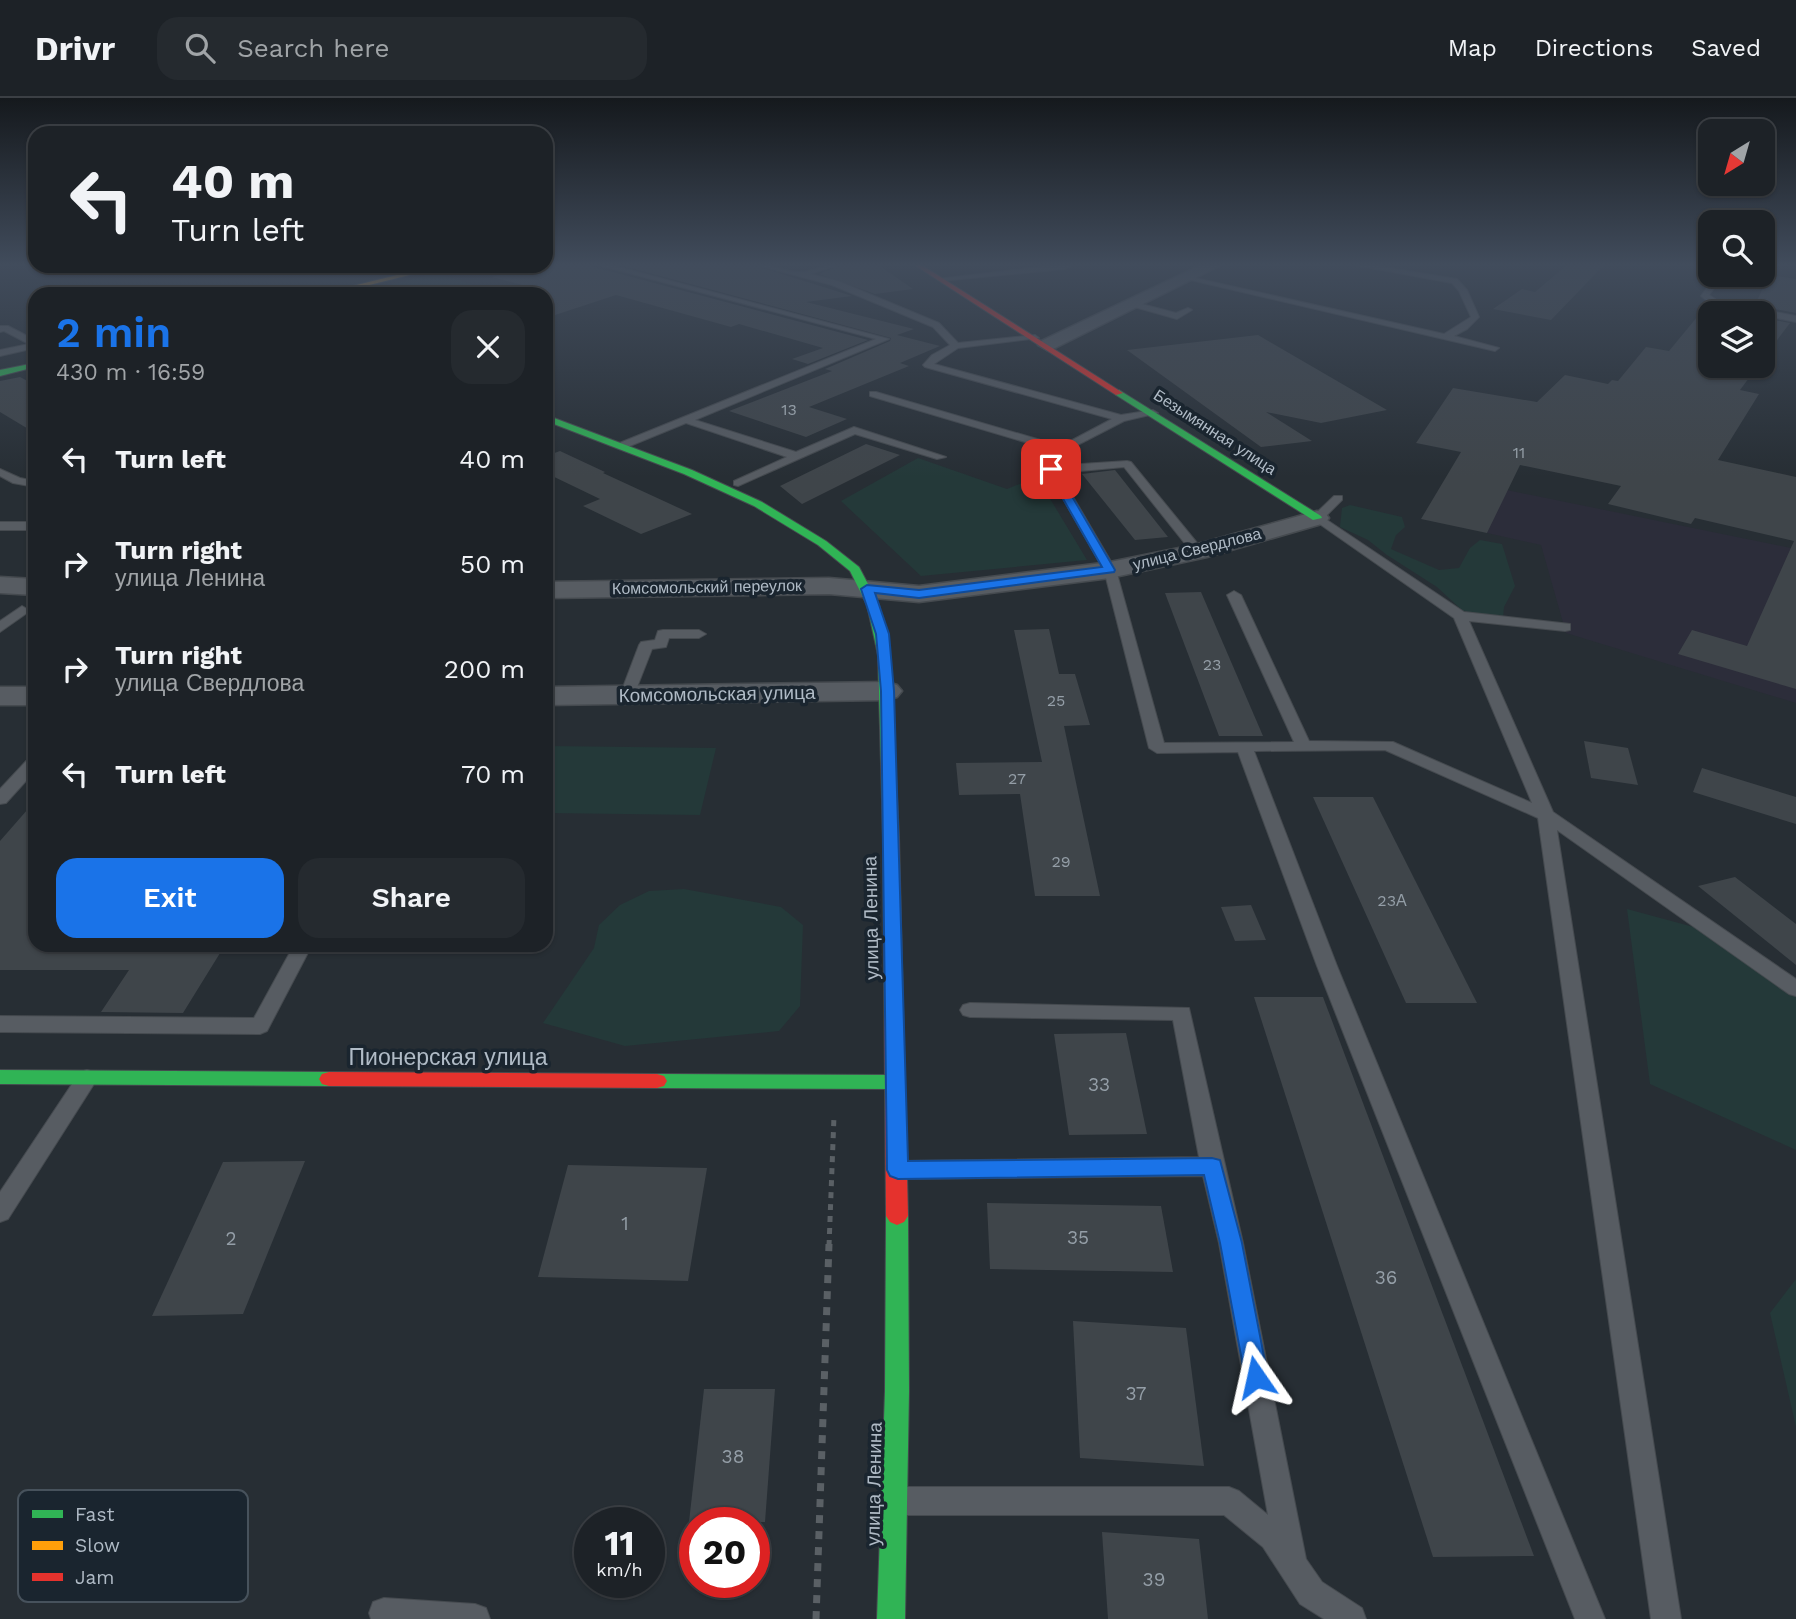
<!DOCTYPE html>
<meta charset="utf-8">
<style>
:root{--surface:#1d2227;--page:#252a2f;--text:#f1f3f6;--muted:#a0a4a7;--line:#3b3f44;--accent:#1a73e8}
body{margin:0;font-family:"Work Sans",sans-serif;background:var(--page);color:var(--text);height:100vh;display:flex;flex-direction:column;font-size:26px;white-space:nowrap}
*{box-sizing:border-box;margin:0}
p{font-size:23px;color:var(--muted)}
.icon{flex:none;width:38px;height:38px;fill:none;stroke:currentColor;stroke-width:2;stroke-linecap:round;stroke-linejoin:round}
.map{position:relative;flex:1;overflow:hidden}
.sheet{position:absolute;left:28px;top:189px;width:525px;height:665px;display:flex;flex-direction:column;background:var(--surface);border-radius:21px;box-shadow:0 2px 5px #0004,0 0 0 2px var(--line)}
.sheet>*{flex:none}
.guide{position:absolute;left:28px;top:28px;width:525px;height:147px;border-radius:21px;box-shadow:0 2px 5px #0004,0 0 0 2px var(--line);background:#1d2227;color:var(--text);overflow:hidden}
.needle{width:46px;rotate:217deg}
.buttons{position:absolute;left:1698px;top:21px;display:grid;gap:14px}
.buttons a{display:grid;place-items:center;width:77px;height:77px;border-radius:14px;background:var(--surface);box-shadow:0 2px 5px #0004,0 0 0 2px var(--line);font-size:35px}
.speed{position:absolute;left:574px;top:1409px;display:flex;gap:14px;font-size:35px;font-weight:700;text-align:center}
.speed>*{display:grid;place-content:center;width:91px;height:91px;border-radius:50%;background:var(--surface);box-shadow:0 2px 5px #0004,0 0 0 2px var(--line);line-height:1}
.speed small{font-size:18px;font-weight:400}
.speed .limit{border:10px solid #d22;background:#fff;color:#111}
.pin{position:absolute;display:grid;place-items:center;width:60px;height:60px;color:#fff;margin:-30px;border-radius:14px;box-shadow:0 4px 10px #0006}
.me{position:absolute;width:77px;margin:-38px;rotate:349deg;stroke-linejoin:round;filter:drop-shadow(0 0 5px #0008)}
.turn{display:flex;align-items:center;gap:24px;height:147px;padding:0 28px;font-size:32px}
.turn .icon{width:91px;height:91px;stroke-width:2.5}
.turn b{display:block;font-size:49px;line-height:60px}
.round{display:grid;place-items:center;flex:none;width:74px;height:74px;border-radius:21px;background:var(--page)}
.overview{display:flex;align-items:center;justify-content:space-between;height:119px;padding:0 28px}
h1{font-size:42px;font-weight:600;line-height:52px;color:var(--accent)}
.action{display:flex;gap:14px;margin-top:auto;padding:14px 28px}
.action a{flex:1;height:80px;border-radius:21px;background:var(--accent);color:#fff;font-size:28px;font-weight:600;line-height:80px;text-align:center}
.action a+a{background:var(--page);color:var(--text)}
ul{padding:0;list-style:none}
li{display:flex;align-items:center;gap:21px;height:105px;padding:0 28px}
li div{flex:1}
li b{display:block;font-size:26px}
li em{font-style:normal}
header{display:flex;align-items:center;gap:42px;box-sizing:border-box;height:98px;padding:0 35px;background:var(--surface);border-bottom:2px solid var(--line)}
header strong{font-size:33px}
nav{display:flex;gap:38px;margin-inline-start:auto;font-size:24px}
.search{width:490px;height:63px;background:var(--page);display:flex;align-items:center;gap:18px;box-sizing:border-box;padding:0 24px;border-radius:21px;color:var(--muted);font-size:26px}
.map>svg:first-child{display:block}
.medical{fill:#2c2d3a}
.green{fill:#243939}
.building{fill:#3f454a}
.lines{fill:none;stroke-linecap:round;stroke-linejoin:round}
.lane-casing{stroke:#454a4f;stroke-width:2}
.street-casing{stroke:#454a4f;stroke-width:3}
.fast-casing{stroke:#454a4f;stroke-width:2}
.slow-casing{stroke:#454a4f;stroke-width:2}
.jam-casing{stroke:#454a4f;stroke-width:2}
.path-far1{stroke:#5a6065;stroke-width:5;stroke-dasharray:6 6;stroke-linecap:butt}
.path{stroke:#5a6065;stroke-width:7;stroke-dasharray:8 8;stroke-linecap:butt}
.lane{fill:#575c62;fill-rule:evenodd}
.street{fill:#575c62;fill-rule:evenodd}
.fast{fill:#30b455;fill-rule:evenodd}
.slow{fill:#ff9f0a;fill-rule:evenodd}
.jam{fill:#e5322d;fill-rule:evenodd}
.route{fill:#1a73e8;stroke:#114b97;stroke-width:2}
.labels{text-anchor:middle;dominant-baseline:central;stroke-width:7;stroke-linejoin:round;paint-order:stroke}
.number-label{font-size:16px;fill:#949ea7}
.far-street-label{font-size:16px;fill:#b0bbc6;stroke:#1a252f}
.street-label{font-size:19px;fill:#b0bbc6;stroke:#1a252f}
.near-number-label{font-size:19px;fill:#949ea7}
.near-street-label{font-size:23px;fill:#b0bbc6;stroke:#1a252f}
.key{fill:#1a252f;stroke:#47525c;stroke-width:2}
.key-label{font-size:19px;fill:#b0bbc6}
</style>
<header>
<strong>Drivr</strong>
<div class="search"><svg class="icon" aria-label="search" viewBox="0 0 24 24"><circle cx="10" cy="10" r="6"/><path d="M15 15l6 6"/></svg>Search here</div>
<nav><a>Map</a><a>Directions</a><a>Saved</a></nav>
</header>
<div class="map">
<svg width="1796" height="1521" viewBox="0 0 1796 1521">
<rect width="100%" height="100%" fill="#272e34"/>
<path class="medical" d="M1507 392 1791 450 1796 440V605L1566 535 1541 447 1487 435Z"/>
<g class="green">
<path d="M437 175 501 196H353Z"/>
<path d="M918 360 1007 391 1037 379 1087 462 921 478 841 403Z"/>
<path d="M1350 407 1402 419 1405 429 1396 437 1391 451 1439 472 1459 470 1470 450 1480 442 1502 446 1515 488 1504 509 1503 520 1463 513 1437 489 1387 457 1368 442 1340 429 1342 410Z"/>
<path d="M546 648 716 650 700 717 546 715Z"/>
<path d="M684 791 781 809 803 827 800 908 779 933 625 948 543 925 594 850 599 827 620 807 649 793Z"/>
<path d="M1627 811 1701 831 1796 896V1052L1650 986Z"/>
<path d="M1796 1181V1329L1770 1215Z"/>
</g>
<g class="building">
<path d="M546 166H592L594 169 868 242 808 266 792 261 823 250 739 226 731 229 616 197 546 220V193L492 179 532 168H546Z"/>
<path d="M616 166H750L852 198 806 204 914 231 897 237 940 248 900 265 909 268 809 309 847 321 806 339 729 313 832 273 825 271 890 243 891 240Z"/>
<path d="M843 166H877L913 191 875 196 819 176Z"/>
<path d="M1568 166H1605L1551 222 1493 211 1522 191 1535 194Z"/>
<path d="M1769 177 1796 181V215L1755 207Z"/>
<path d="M1707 207 1710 209V268H1758L1740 292 1759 296 1718 362 1796 379V591L1678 556 1692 532 1747 548 1794 443 1695 420 1691 426 1608 406 1621 388 1520 367 1487 435 1421 421 1461 354 1416 345 1453 290 1537 304 1565 277 1608 286 1612 282 1618 283 1646 249 1669 253Z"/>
<path d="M1762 220 1790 225 1762 262Z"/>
<path d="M1258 237 1387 312 1321 325 1266 314 1312 343 1261 349 1127 252Z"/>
<path d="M20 279 35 287V335L0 314V283Z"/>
<path d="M866 346 900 357 802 406 780 388Z"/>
<path d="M560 353 605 374 603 375 692 416 641 436 583 408 600 401 546 375V358Z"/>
<path d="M1115 372 1168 439 1135 442 1082 376Z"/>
<path d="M1201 494 1263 638H1219L1165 495Z"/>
<path d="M1049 531 1059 576H1075L1090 627 1064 628 1100 798H1035L1020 696 959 697 956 665 1042 664 1014 532Z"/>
<path d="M1584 643 1628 650 1638 687 1591 680Z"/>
<path d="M1702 670 1796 699V726L1693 694Z"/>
<path d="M1313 699H1373L1477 905H1406Z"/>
<path d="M35 703V847H225L183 915 101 914 129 872H0V743Z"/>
<path d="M1735 779 1796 826V867L1698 788Z"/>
<path d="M1251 807 1266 842 1235 843 1221 809Z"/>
<path d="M1254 899H1323L1534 1458 1433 1459Z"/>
<path d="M1126 935 1147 1036 1069 1037 1054 936Z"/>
<path d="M305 1063 243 1216 152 1218 223 1064Z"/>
<path d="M568 1067 707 1070 688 1183 538 1179Z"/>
<path d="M987 1105 1161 1108 1173 1174 990 1171Z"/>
<path d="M1073 1223 1186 1230 1204 1368 1080 1360Z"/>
<path d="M704 1291H775L765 1424H689Z"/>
<path d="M1102 1434 1199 1441 1208 1521H1108Z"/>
</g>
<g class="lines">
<defs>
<g id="lane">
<path d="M595 166H607L889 241 695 322 796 354 854 329 946 359 937 361 855 336 738 388 734 387V383L787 359 686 325 625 350H617V346L876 241Z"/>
<path d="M753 166C769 165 784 174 799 174 813 174 826 166 840 166L810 176 838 183 939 225 958 245 1035 237 1039 240 958 250 934 266 1121 317 1153 312 1158 315 1124 323 1062 355 870 298V294H876L1061 348 1112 321 925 269 923 267 932 257 950 247 933 229 832 187Z"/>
<path d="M1066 166H1076L1064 171 941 183 937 181Z"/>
<path d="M1349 166H1365L1457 181 1467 192 1479 219 1467 231 1454 238 1499 250 1495 253 1182 180 1186 178 1444 236 1471 219 1459 193 1452 185Z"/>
<path d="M1716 177H1724L1709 197 1718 203 1796 218V224L1712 207 1701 198Z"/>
<path d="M1134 204 1176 215 1188 210 1192 212 1177 221 1131 208Z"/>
<path d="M0 228H8L35 242V250L0 258V252L29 246 4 233 0 234Z"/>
<path d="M1127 363 1131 364 1202 451V457H1194L1124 369 1059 375 1116 472 1164 645 1294 644 1227 497 1234 493 1241 497 1309 643 1393 644 1532 705 1454 520 1311 420 1334 398H1342V402L1324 420 1464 514 1570 526V532L1565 533 1469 523 1553 714 1796 881V898L1789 896 1557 732 1681 1521H1651L1538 720 1385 652 1254 653 1337 868 1605 1521H1575L1317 868 1238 654 1157 655 1149 650 1104 472 1046 371 1051 368Z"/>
<path d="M0 371 20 380 35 383V389L13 385 0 378Z"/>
<rect x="0" y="424" width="35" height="8"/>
<path d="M22 508 29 512 27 515 0 534V523Z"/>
<path d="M663 532H699L706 536 699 540H669L666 549 652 551 634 597 632 600H622L620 597 639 547 641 544 655 542 658 533Z"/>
<path d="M35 658V673L6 705 0 706V691L29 660Z"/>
<path d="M294 847H312L267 933 260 936 0 934V918L254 920Z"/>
<path d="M970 905 1189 910 1243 1145 1306 1461 1322 1484 1362 1510 1366 1521H1324L1300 1506 1263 1449 1224 1417H902L892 1413 888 1403 892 1393 902 1389H1229L1239 1393 1268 1417 1219 1145 1203 1078 898 1081 890 1079 887 1072 890 1065 898 1063 1199 1059 1173 922 970 919 963 917 960 912 963 907Z"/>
<path d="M87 972 94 974 98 980 94 986 8 1121 0 1124V1094L80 974Z"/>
<path d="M384 1500 475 1506 486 1510 490 1521H371L369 1515 373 1504Z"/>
</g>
<g id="street">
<path d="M1203 166H1223L1053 251 1047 252 1038 247 1041 243Z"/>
<path d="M1317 413 1325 415 1329 420 1325 425 1207 459 1110 480 919 504 829 496 546 500V484L829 480 919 488 1110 464 1194 447Z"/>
<path d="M0 479 35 481V497L0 495Z"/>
<path d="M887 584 897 587 902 593 897 599 887 602 546 607V589Z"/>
<rect x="0" y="589" width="35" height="18"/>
</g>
<g id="fast">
<path d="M35 265V269L0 278V272Z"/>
<path d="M1119 292 1321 418 1322 420 1313 422 1116 297 1115 295Z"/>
<path d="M546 317 692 372 762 404 826 443 859 469 879 507 890 557 899 739 896 742H886L883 739 878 557 867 507 850 473 818 447 754 408 684 376 546 323Z"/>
<path d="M0 972 329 974 336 976 339 981 336 986 329 988 0 986Z"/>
<path d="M657 976 895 977 902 979 905 984 902 989 895 991 657 990 650 988 647 983 650 978Z"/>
<path d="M897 1109 904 1112 908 1118 909 1293 905 1521H877L885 1293 886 1118 890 1112Z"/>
</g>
<path id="slow" d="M434 168H446L333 196H320Z"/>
<g id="jam">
<path d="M913 166H920L1123 295 1116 297Z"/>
<path d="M891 734 899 739 908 1118 904 1124 897 1127 890 1124 886 1118 883 739Z"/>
<path d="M329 974 657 976 664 978 667 983 664 988 657 990 329 988 322 986 319 981 322 976Z"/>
</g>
</defs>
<use href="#lane" class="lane-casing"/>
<use href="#street" class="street-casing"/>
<use href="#fast" class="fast-casing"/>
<use href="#slow" class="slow-casing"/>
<use href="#jam" class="jam-casing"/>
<path class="path-far1" d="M829 1148 834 1018"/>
<path class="path" d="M816 1521 829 1146"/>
<use href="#lane" class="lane"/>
<use href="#street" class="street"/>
<use href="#fast" class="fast"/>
<use href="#slow" class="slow"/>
<use href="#jam" class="jam"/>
</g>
<linearGradient id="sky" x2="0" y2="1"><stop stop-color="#15191d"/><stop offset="0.44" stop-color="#414c5c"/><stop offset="1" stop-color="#414c5c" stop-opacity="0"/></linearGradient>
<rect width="1796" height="379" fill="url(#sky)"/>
<path class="route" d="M1051 368 1056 371 1115 472 1114 474 919 500 875 495 889 536 894 593 908 1063 1212 1060 1220 1062 1242 1145 1268 1279 1265 1287 1256 1290 1248 1287 1245 1279 1220 1145 1204 1077 898 1081 890 1078 887 1072 881 593 876 536 861 491 867 487 919 492 1102 469 1046 371Z"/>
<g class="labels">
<g class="number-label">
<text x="789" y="311">13</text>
<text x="1519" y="354">11</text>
<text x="1212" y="566">23</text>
<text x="1056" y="602">25</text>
<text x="1017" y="680">27</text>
<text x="1061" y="763">29</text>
<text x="1392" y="802">23А</text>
</g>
<g class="far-street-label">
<text transform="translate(1215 334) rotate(33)">Безымянная улица</text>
<text transform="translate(1197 451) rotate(-14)">улица Свердлова</text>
<text transform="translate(707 489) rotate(-1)">Комсомольский переулок</text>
</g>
<g class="street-label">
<text transform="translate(717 596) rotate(-1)">Комсомольская улица</text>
<text transform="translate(871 820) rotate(-91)">улица Ленина</text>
<text transform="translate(874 1386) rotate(-89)">улица Ленина</text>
</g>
<g class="near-number-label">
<text x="1099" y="986">33</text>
<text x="625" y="1125">1</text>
<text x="1078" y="1139">35</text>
<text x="231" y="1140">2</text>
<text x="1386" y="1179">36</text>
<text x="1136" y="1295">37</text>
<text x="733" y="1358">38</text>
<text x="1154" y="1481">39</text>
</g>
<g class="near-street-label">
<text x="448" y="959">Пионерская улица</text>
</g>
</g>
<rect x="18" y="1392" width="230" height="112" rx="10" class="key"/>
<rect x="32" y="1412" width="31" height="8" fill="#30b455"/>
<rect x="32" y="1443" width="31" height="9" fill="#ff9f0a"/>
<rect x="32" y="1475" width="31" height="8" fill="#e5322d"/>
<g class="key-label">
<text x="75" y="1423">Fast</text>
<text x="75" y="1454">Slow</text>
<text x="75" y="1486">Jam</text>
</g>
</svg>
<div class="buttons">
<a><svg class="needle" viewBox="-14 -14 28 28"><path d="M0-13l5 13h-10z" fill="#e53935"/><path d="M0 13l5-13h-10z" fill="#a0a4a7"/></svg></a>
<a><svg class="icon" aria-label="search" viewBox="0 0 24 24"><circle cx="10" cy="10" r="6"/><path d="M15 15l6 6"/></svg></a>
<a><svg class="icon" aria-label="layers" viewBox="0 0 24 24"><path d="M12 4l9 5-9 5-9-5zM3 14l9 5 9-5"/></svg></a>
</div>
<div class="speed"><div>11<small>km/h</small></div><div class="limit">20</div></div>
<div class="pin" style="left:1051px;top:371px;background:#d93025"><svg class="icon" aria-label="arrive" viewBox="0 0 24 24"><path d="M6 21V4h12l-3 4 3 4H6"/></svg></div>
<svg class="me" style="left:1256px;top:1279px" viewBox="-20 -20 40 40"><path d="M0-17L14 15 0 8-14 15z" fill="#1a73e8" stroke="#fff" stroke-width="4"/></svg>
<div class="guide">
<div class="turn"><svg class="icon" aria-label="left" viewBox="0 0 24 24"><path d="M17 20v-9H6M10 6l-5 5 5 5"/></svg><div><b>40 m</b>Turn left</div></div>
</div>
<section class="sheet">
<div class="overview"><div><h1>2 min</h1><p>430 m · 16:59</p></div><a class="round"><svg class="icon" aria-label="close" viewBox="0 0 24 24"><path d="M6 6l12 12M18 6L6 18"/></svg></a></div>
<ul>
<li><svg class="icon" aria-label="left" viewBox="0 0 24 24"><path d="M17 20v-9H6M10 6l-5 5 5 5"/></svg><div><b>Turn left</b></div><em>40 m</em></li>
<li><svg class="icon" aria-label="right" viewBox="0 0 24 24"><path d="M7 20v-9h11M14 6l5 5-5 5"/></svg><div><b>Turn right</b><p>улица Ленина</p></div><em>50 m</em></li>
<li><svg class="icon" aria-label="right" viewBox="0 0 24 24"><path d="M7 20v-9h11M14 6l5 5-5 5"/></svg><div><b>Turn right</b><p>улица Свердлова</p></div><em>200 m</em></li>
<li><svg class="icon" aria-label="left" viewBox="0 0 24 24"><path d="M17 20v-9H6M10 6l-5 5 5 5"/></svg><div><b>Turn left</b></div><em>70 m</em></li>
</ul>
<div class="action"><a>Exit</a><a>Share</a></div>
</section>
</div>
